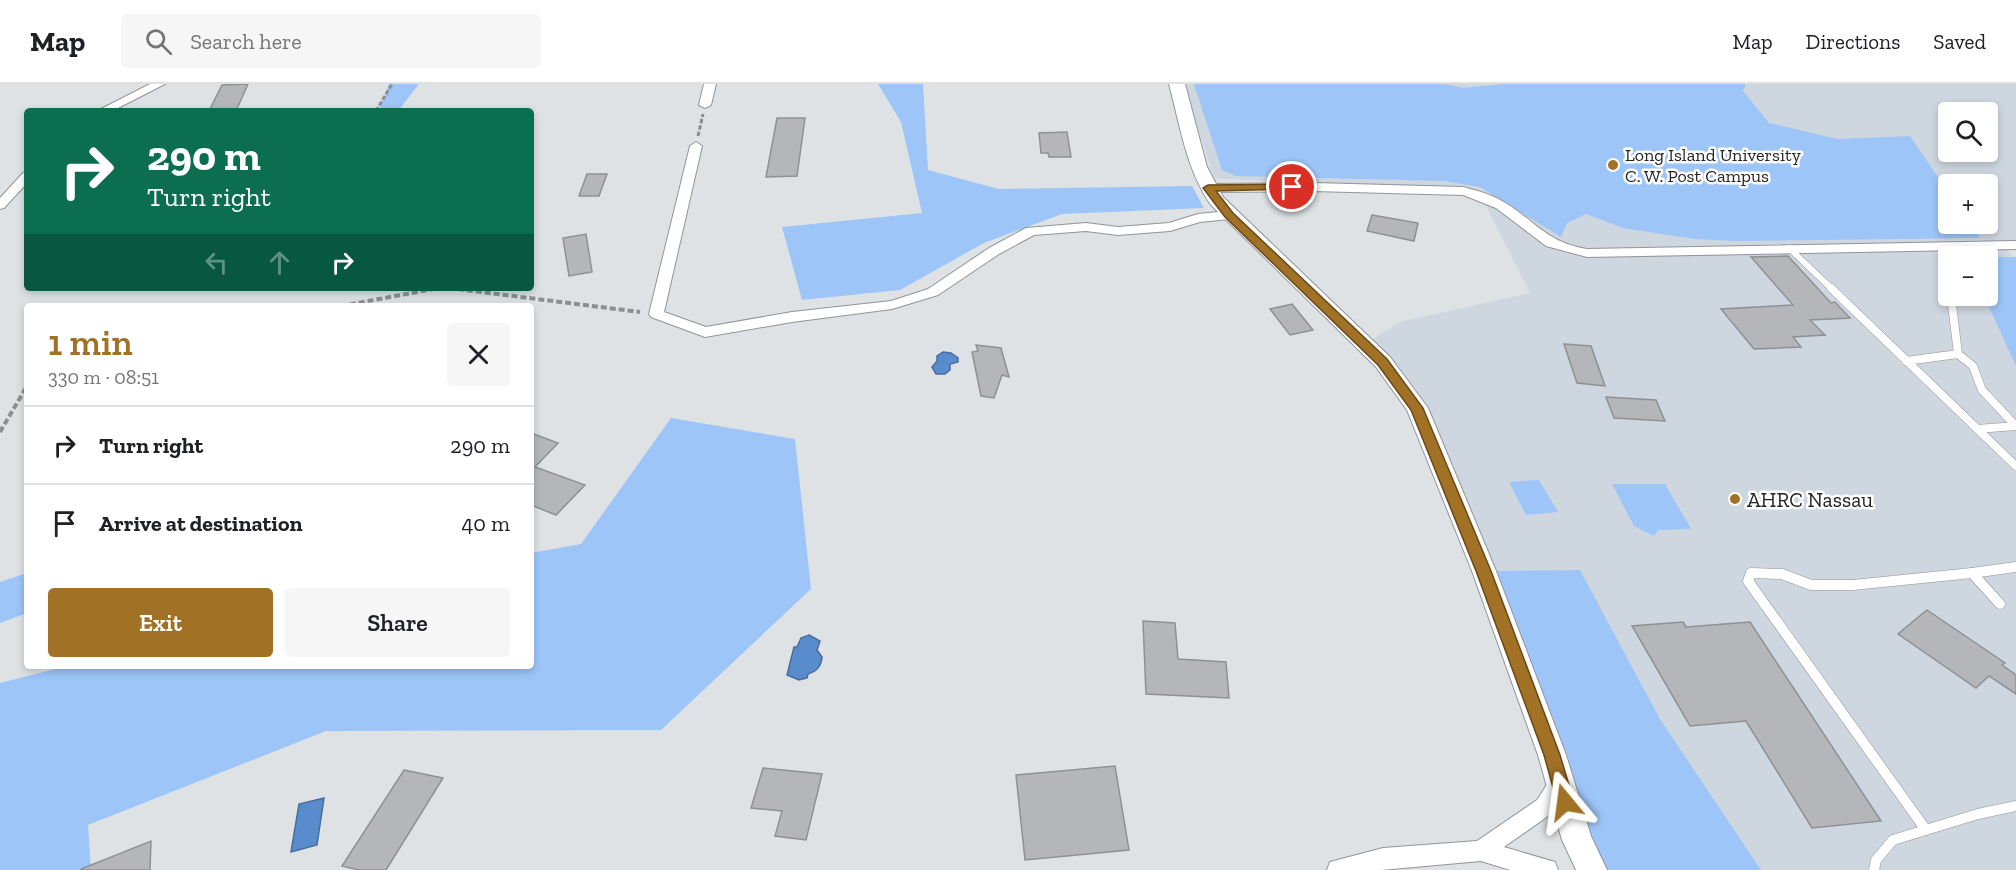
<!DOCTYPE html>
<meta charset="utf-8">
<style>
:root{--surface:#fff;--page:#f6f6f6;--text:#202124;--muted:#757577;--line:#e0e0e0;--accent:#a17125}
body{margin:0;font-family:"Zilla Slab",serif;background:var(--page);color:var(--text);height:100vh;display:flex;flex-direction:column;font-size:22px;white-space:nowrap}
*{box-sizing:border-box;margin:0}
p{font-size:20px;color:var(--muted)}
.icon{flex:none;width:33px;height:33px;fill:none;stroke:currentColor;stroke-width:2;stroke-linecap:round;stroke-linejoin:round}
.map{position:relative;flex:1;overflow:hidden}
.side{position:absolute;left:24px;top:219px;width:510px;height:366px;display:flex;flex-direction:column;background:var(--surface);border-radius:6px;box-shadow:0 3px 9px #0003}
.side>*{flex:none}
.banner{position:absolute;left:24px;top:24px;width:510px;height:183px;border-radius:6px;box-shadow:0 3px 9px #0003;background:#0b6e4f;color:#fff;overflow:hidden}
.buttons{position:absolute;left:1938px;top:18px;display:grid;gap:12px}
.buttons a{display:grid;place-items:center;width:60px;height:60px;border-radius:6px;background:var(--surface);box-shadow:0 3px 9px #0003;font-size:30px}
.pin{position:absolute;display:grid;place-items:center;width:51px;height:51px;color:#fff;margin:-26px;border:3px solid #fff;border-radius:50%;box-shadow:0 2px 6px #0007}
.me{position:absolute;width:66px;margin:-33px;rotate:344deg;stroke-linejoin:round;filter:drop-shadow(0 0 4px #0008)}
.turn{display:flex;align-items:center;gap:21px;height:126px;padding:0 24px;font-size:27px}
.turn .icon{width:78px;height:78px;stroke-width:2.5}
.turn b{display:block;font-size:42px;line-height:51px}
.lanes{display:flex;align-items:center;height:57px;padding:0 24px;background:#0003;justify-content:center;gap:30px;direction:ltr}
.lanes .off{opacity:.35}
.round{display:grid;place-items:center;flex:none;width:63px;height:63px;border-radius:6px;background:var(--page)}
.overview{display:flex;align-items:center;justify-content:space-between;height:102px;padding:0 24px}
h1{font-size:36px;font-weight:600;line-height:45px;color:var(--accent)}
.action{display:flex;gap:12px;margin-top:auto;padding:12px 24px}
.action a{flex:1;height:69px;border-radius:6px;background:var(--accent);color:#fff;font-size:24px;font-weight:600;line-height:69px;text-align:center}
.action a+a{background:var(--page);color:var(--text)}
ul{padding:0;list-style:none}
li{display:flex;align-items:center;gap:18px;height:78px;padding:0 24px;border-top:2px solid var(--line)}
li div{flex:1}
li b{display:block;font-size:22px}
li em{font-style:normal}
header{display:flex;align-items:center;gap:36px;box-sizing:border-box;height:84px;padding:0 30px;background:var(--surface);border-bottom:2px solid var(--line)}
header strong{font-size:28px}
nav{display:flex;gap:33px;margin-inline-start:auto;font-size:21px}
.search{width:420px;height:54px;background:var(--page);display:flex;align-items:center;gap:15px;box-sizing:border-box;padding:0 21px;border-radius:6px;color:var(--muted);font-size:22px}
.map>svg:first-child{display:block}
.built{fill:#ced6df;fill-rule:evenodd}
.green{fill:#9dc5f7}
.water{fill:#598ccc;stroke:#496d9a;stroke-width:1.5}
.building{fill:#b4b6ba;stroke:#8e9194;stroke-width:1.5}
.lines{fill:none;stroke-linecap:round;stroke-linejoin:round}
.lane-far2-casing{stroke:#919498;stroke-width:7}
.lane-far1-casing{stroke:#919498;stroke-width:9}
.lane-casing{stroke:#919498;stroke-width:11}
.street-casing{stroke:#919498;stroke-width:2}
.secondary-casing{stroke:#919498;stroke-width:2}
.path-far1{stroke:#8c8e91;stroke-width:3;stroke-dasharray:4.5 2;stroke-linecap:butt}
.path{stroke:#8c8e91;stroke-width:4;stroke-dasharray:6 3;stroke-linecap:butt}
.lane-far2{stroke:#fff;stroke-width:6}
.lane-far1{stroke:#fff;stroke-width:8}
.lane{stroke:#fff;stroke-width:10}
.street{fill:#fff;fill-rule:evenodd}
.secondary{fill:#fff;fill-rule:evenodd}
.route{fill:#a17125;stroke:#694918;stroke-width:1.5}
.poi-dot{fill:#a17125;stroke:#fff;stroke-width:2}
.labels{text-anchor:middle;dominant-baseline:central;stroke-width:5;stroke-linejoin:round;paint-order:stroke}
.far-poi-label{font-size:18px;fill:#232426;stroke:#fff;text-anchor:start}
.poi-label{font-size:21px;fill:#232426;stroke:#fff;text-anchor:start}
</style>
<header>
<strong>Map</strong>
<div class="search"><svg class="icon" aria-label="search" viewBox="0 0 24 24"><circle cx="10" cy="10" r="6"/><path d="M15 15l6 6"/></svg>Search here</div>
<nav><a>Map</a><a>Directions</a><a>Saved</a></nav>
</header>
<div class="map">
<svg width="2016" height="786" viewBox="0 0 2016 786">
<rect width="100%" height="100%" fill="#dfe2e5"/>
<path class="built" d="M1184 0H2016V161L2005 162 2016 178V786H1761L1660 635 1580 486 1484 487 1426 343 1365 260 1400 238 1530 209 1480 110 1214 94ZM1948 28H1988V68H1948ZM1948 100H1988V140H1948ZM1948 172H1988V212H1948Z"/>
<g class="green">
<path d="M389 0H419L398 27H379Z"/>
<path d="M878 0H923L928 86 999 105 1192 102 1204 124 1062 130 984 159 900 206 802 216 782 143 922 129 901 38Z"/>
<path d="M1194 0H1445L1463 4 1504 0H1746L1743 7 1769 39 1838 55 1910 52 1948 108V140H1970L1980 154 1737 157 1695 155 1623 144 1586 130 1567 139 1561 153 1480 103 1444 97 1236 92 1222 86Z"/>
<path d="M1988 173H2016V282L1984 212H1988Z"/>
<path d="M671 334 795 355 811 505 661 646 326 647 88 741 91 786H0V599L67 582H531V469L581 460Z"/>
<path d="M1539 396 1558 428 1526 431 1509 398Z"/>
<path d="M1612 400H1665L1691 445 1658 446 1654 452 1634 442Z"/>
<path d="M1580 486 1660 635 1761 786H1592L1484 487Z"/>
<path d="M27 489V529L0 539V498Z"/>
</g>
<g class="water">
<path d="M943 268 951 269 958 274V278L950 280V286L945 290H936L932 283 937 277V272Z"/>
<path d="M809 551 820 557 817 566 822 573C821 583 817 587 808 590L807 594 799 596 787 591 794 563H797L801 554Z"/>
<path d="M324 714 317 761 291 768 299 720Z"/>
</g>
<g class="building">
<path d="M248 0 236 27H209L222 1Z"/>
<path d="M777 34H805L797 92 766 93Z"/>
<path d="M1067 48 1071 73H1049L1048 69H1041L1039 49Z"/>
<path d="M587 90H607L599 112H579Z"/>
<path d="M1372 131 1418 139 1414 157 1367 147Z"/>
<path d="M586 150 592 188 569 192 563 154Z"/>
<path d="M1788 172 1831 219 1835 218 1850 234 1810 236 1825 251 1793 253 1801 263 1754 265 1721 225 1793 221 1751 173Z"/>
<path d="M1292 220 1313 246 1290 251 1270 225Z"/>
<path d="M1564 260 1591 262 1605 302 1577 299Z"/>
<path d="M976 261 1001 264 1009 293 1002 291 994 314 981 312 972 268 978 267Z"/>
<path d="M1606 313 1656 316 1665 337 1614 334Z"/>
<path d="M531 349 558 359 535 383 585 401 556 431 531 421Z"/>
<path d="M1927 526 2005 579 2002 581 2016 591V610L1989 592 1976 604 1898 550Z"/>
<path d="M1143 537 1175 539 1178 575 1226 578 1229 614 1146 610Z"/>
<path d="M1683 538 1686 543 1750 538 1881 737 1812 744 1746 637 1690 642 1632 542Z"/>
<path d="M1115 682 1129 766 1025 776 1016 691Z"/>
<path d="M763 684 822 690 806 756 775 752 782 727 751 724Z"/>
<path d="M404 686 443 694 386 786H359L342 782Z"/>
<path d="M151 757 150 786H81V785Z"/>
</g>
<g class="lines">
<defs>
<path id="lane-far2" d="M1789 164 1832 205"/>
<g id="lane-far1">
<path d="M1831 204 2016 382"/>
<path d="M1958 270 1973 282 1982 306 2015 341"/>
<path d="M1906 277 1958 270 1952 220"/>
<path d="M1977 345 2016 342"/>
</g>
<g id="lane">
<path d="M1972 489 2016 483"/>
<path d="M1926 746 1748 497 1751 489 1782 490 1811 501H1853L1972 489 2000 520"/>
<path d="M1874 786 1876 776 1893 756 1978 730 2016 722"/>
</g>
<g id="street">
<path d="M150 0H165L112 27H97Z"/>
<path d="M704 0H716L711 21 705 24 699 21Z"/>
<path d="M696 58 702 62 664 228 706 243 792 228 891 217 928 205 989 164 1026 144 1086 139 1118 143 1169 139 1198 130 1229 127 1235 131 1229 135 1200 138 1170 147 1118 151 1086 147 1034 151 999 170 938 211 892 225 792 238 705 253 651 233 649 230 690 62Z"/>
<path d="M27 88V99L4 124 0 125V114L23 89Z"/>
<path d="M1313 99 1463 103C1474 106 1484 108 1494 113 1531 130 1542 158 1587 165L2016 157V165L1587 173 1546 162 1496 124 1463 111 1313 107 1208 108 1202 104 1208 100Z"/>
<path d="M1559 690 1566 693 1569 700 1551 730 1504 763 1555 778 1558 786H1510L1481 777 1381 786H1327L1330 778 1383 764 1477 757 1537 716 1552 693Z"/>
</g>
<path id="secondary" d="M1169 0H1185L1207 83 1223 113 1390 273 1428 324 1496 487 1566 671 1591 752 1607 786H1576L1562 756 1538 671 1472 487 1407 326 1376 283 1211 121C1186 85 1180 41 1169 0Z"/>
</defs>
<use href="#lane-far2" class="lane-far2-casing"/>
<use href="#lane-far1" class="lane-far1-casing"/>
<use href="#lane" class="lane-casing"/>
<use href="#street" class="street-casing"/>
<use href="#secondary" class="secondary-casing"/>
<g class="path-far1">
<path d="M376 27 392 0"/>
<path d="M698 52 703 30"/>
<path d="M449 204 460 205"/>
<path d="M431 205 439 204"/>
</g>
<g class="path">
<path d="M449 204 640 228"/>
<path d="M341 222 439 204"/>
<path d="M0 348 27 302"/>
</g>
<use href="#lane-far2" class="lane-far2"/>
<use href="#lane-far1" class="lane-far1"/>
<use href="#lane" class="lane"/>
<use href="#street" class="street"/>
<use href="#secondary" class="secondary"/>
</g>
<path class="route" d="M1292 100 1295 101V105L1216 107 1233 129 1387 275 1423 324 1491 487 1560 671 1574 718 1571 724 1565 727 1559 724 1557 718 1544 671 1476 487 1411 326 1378 281 1225 133 1203 104 1208 101Z"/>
<g class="poi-dot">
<circle cx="1613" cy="81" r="6"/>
<circle cx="1735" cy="415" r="6"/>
</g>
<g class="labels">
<g class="far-poi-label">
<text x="1625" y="71">Long Island University<tspan x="1625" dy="21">C. W. Post Campus</tspan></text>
</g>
<g class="poi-label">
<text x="1747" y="415">AHRC Nassau</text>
</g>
</g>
</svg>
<div class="buttons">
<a><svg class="icon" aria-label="search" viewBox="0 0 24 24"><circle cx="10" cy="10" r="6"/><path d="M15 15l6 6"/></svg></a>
<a>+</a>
<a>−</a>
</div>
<div class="pin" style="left:1292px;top:103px;background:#d93025"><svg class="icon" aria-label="arrive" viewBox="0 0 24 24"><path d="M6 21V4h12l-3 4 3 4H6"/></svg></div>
<svg class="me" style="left:1565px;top:718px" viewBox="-20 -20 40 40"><path d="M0-17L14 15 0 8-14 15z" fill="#a17125" stroke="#fff" stroke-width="4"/></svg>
<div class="banner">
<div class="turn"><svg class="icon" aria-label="right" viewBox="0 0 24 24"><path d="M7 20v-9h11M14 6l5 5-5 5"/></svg><div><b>290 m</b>Turn right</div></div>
<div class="lanes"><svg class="icon off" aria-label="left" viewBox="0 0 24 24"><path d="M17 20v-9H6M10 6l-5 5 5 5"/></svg><svg class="icon off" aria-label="ahead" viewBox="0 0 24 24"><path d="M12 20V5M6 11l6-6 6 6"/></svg><svg class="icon" aria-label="right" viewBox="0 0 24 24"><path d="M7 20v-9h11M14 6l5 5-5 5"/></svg></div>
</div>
<section class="side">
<div class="overview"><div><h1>1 min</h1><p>330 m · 08:51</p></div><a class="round"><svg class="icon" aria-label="close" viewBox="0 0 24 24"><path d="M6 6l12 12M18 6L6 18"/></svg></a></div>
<ul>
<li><svg class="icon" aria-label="right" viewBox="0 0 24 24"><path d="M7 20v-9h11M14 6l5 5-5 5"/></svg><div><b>Turn right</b></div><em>290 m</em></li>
<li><svg class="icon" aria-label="arrive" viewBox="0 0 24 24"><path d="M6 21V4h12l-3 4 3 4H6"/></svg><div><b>Arrive at destination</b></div><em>40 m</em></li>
</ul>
<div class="action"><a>Exit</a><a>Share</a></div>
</section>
</div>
